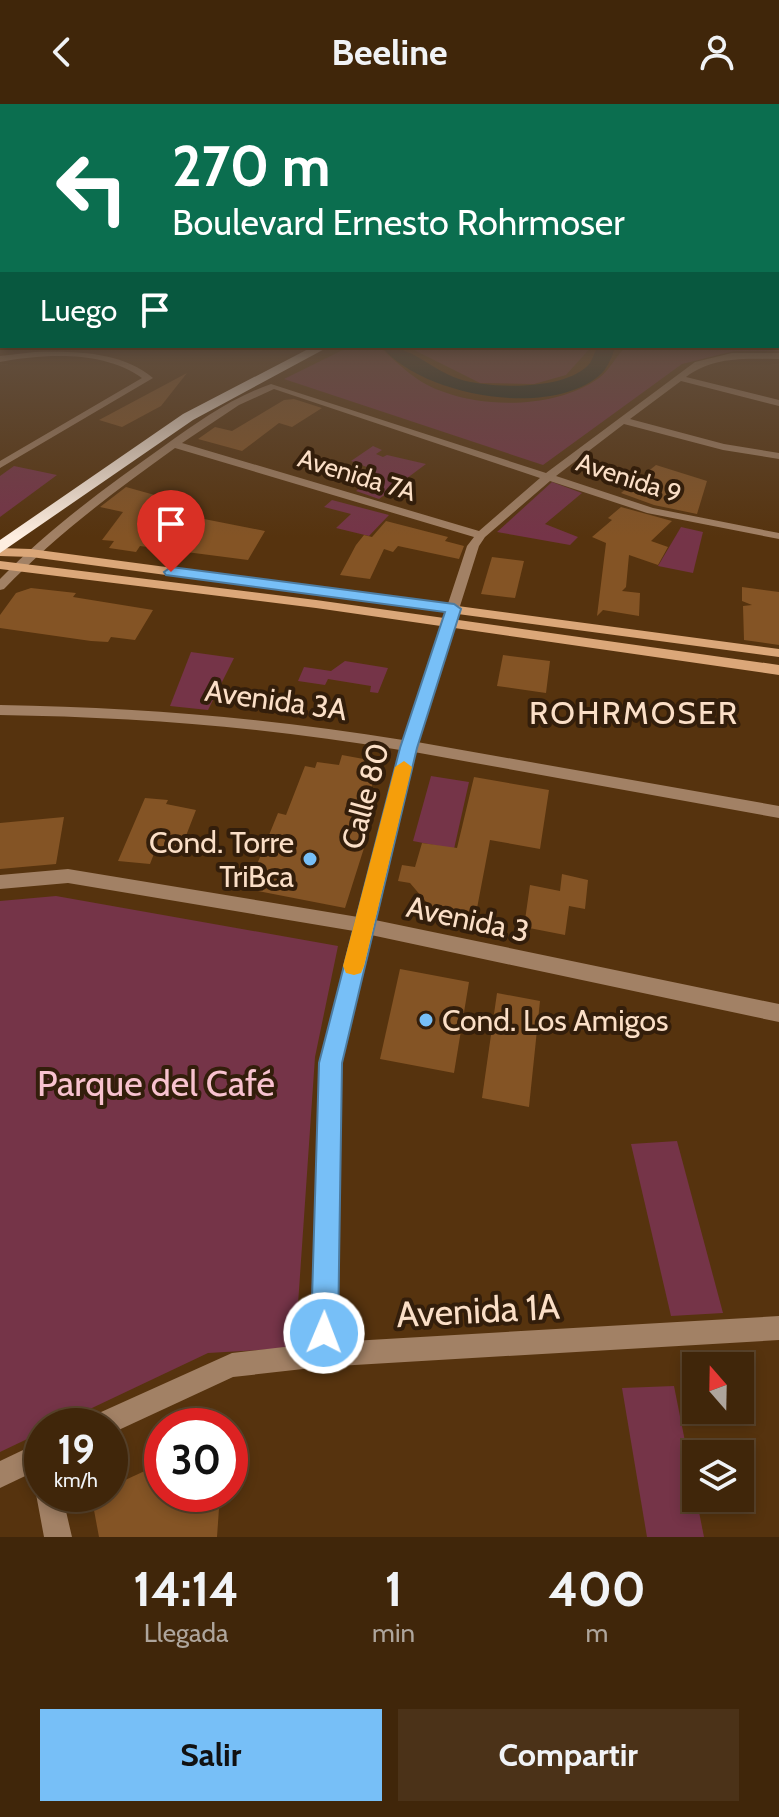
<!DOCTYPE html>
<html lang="es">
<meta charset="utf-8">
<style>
:root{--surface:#40260a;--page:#4b3218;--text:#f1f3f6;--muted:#aea59c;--line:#59432b;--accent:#77bff7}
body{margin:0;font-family:Cabin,sans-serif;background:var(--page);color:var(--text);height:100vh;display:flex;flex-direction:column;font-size:30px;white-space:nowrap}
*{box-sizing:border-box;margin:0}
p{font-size:26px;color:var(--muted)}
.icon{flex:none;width:44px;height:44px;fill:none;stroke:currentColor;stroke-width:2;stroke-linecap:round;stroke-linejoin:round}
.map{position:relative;height:1433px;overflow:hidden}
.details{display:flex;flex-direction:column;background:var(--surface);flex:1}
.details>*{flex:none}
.guide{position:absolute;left:0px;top:0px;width:780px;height:244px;box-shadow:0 4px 12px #0003,0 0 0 2px var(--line);background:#0b6e4f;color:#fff;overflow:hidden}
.needle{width:52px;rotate:340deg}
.buttons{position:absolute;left:682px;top:1248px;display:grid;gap:16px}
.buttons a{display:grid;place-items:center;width:72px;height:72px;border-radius:0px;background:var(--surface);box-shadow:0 4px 12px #0003,0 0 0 2px var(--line);font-size:40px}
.speed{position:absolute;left:24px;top:1304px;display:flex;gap:16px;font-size:40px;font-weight:700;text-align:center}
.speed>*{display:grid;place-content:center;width:104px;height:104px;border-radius:50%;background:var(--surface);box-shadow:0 4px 12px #0003,0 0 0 2px var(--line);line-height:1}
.speed small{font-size:20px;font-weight:400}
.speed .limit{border:12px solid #d22;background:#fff;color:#111}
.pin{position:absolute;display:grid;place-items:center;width:68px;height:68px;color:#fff;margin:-82px -34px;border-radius:50% 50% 50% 0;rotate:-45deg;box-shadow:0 0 8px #0007}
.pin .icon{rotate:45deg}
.me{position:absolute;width:88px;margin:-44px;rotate:1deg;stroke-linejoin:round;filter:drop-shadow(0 0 6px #0008)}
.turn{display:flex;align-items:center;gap:28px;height:168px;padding:0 40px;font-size:36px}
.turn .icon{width:104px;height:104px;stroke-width:2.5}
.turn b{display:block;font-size:56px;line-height:68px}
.then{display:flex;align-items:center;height:76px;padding:0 40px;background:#0003;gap:16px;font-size:30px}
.eta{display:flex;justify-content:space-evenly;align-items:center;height:136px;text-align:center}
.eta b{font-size:48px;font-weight:800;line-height:56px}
.primary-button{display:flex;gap:16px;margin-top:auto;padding:16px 40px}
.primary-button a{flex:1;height:92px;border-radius:0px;background:var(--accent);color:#111;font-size:32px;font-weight:800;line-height:92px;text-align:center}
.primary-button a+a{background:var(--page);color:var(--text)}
header{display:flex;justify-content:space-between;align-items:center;height:104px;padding:0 40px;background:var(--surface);font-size:36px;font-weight:800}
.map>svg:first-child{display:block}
.green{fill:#753448}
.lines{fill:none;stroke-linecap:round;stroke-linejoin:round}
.river{fill:#112421;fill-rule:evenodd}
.building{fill:#845425}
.street{fill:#a28165;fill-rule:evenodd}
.secondary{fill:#dba779;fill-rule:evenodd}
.highway{fill:#feeee0;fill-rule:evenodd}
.route{fill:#77bff7;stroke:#4d7ca1;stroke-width:2}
.slow{fill:#f59e0b}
.poi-dot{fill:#77bff7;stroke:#331e0b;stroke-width:3}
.labels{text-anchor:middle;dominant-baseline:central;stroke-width:8;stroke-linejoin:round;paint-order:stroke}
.far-street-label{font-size:26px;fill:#fbdfc7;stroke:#331e0b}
.street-label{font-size:30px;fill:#fbdfc7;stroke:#331e0b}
.poi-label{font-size:30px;fill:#fbdfc7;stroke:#331e0b;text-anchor:end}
.neighbourhood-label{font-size:32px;letter-spacing:2px;fill:#fbdfc7;stroke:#331e0b}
.near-park-label{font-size:36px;fill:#f8c2cf;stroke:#331e0b}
.near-street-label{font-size:36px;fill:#fbdfc7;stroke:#331e0b}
</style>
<header><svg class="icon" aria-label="back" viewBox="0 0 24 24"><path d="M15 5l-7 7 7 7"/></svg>Beeline<svg class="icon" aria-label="person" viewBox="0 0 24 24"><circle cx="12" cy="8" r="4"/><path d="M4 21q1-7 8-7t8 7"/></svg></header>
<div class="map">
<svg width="779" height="1433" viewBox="0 0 779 1433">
<rect width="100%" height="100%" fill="#56330e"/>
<g class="green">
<path d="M779 232V247H734L682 260 543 361 284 275 351 242H379C398 260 418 280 444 288 490 305 559 303 599 274 610 266 616 251 627 242H778Z"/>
<path d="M406 242H592L566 271 534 280 480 279Z"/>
<path d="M373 342 382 346 376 350 383 353 387 351 426 360 379 395 356 387 375 372 367 369 372 365 351 357Z"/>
<path d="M14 362 57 371 0 413V372Z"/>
<path d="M552 378 582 389 545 420 578 433 570 441 497 428Z"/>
<path d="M332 396 389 411 369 432 336 424 351 410 324 403Z"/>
<path d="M681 423 703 428 693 469 658 462Z"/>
<path d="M191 548 234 554 208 606 170 602Z"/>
<path d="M345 557 388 564 378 589 370 588 371 582 328 575 325 581 298 577 304 563 331 567Z"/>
<path d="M431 672 469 678 454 745 413 737Z"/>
<path d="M56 792 338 842 315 953 295 1244 208 1249 54 1322H42V1328L0 1348V797Z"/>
<path d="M677 1037 723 1209 671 1212 631 1040Z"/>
<path d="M674 1282 704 1433H647L622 1284Z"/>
</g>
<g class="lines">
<path class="river" d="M381 242C412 242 430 265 459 275 490 285 568 287 590 259 593 254 595 247 598 242H616C612 251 609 262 602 269 553 316 421 292 381 242Z"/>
</g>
<g class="building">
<path d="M187 269 161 302 122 323 99 316Z"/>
<path d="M294 295 322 304 292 323 279 319 242 347 198 335 215 323 232 327 284 296Z"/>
<path d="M656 361 707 377 697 410 654 401 621 389Z"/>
<path d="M126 383 169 395 154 417 188 422 199 414 265 427 248 456 140 442 136 448 109 444 114 437 102 436 123 408 100 403Z"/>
<path d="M621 403 672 417 651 437 668 443 658 461 629 451 626 483 622 487 640 489 639 512 603 506 597 512 606 439 592 433 612 416 608 414Z"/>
<path d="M386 417 448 433 445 437 464 442 459 455 398 442 393 448 384 445 370 475 340 471 356 441 364 431 372 433Z"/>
<path d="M492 453 524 457 515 494 481 490Z"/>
<path d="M742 483 779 488V541L744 536 743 502 752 501 742 497Z"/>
<path d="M31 484 76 489 73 493 153 506 135 536 111 533 108 538 91 537 0 524V511L16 489Z"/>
<path d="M503 551 550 557 546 589 497 582Z"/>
<path d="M342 651 369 656 366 664 377 666 359 723 370 725 345 804 247 785 278 709 286 711 305 662 315 664 317 658 339 661Z"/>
<path d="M474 673 549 686 540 745 490 736 474 820 439 813 410 779 398 777 402 761 415 763 422 739 457 744Z"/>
<path d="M145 694 168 696 166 700 196 706 182 742H157L150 760 118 757Z"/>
<path d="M64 713 56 760 0 765V719Z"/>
<path d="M562 770 588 776 585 805 569 802 565 831 524 823 530 781 560 787Z"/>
<path d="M400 865 469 878 454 969 380 955Z"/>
<path d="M497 889 540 897 529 1003 482 994Z"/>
<path d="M162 1359V1390H220L217 1433H99L91 1390H110V1383Z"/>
</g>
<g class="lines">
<g class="street">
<path d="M35 248C73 247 122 247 153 274L0 364V357L142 274C103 246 44 250 0 258V252Z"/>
<path d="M732 249H779V255C746 255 714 252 686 273L779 296V302L681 277 630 315 724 340 779 349V355L723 346 624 320 556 372 653 404 779 429V435L647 409 550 377 485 433 479 442 417 638 779 702V714L414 648 375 816 779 900V918L371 831 341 959 335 1238 779 1212V1236L321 1263 233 1273 110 1330V1322H86L90 1313 232 1249 310 1240 321 959 354 827 68 779 0 785V771L68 765 358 813 400 646C267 623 134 613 0 611V601C135 603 270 614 403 636L467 442 474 433 175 344C115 387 56 431 4 485L0 486V475C50 424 106 383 164 342 198 318 231 294 271 280L546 369 695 258ZM274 285 540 374 479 427 182 339 239 301Z"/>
<path d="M42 1337V1364L0 1384V1357Z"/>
<path d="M42 1380V1390H62L72 1433H44L36 1390Z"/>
</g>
<g class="secondary">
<path d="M0 444 31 445 779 545V553L31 453 0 452Z"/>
<path d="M0 457 316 496 779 561V571L316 504 0 465Z"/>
</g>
<path class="highway" d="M314 242H330L193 316 0 449V436L183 310Z"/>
</g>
<linearGradient id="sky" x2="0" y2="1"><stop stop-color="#2f1c08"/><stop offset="0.54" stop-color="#625041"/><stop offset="1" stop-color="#625041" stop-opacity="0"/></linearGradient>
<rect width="779" height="433" fill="url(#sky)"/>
<path class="route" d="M171 463 454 500 461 505 417 644 342 959 338 1229 334 1238 324 1242 315 1238 311 1229 319 959 400 644 445 508 166 471 164 468Z"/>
<path class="slow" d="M404 657 412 663 364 862 361 869 354 871 346 869 343 862 395 663Z"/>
<g class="poi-dot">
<circle cx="310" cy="755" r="8"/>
<circle cx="426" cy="916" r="8"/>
</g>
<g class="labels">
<g class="far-street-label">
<text transform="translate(357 371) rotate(17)">Avenida 7A</text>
<text transform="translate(629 374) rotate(18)">Avenida 9</text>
</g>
<g class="street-label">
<text transform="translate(276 596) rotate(8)">Avenida 3A</text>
<text transform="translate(365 692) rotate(-75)">Calle 80</text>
<text transform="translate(468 815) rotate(12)">Avenida 3</text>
</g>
<g class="poi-label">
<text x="294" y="738">Cond. Torre<tspan x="294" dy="34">TriBca</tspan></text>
<text x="442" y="916" text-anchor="start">Cond. Los Amigos</text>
</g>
<g class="neighbourhood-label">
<text x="634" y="608">ROHRMOSER</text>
</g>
<g class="near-park-label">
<text x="156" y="979">Parque del Café</text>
</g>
<g class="near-street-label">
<text transform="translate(478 1206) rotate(-3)">Avenida 1A</text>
</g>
</g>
</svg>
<div class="buttons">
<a><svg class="needle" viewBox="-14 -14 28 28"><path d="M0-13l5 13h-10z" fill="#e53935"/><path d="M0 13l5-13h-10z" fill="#aea59c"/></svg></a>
<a><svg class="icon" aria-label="layers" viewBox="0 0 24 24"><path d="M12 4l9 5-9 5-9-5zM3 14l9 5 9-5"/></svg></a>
</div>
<div class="speed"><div>19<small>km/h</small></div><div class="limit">30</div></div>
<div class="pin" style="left:171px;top:468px;background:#d93025"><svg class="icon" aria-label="arrive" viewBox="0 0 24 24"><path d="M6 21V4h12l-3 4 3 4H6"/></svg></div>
<svg class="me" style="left:324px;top:1229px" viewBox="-20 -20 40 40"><circle r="17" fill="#77bff7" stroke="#fff" stroke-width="3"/><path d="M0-11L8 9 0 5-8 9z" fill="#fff"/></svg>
<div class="guide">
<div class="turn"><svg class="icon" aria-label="left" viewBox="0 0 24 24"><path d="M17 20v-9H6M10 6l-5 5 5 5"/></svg><div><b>270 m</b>Boulevard Ernesto Rohrmoser</div></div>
<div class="then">Luego<svg class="icon" aria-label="arrive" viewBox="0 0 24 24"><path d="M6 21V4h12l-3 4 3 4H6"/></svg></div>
</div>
</div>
<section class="details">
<div class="eta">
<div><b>14:14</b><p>Llegada</p></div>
<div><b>1</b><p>min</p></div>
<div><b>400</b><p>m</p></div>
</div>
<div class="primary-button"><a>Salir</a><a>Compartir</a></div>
</section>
